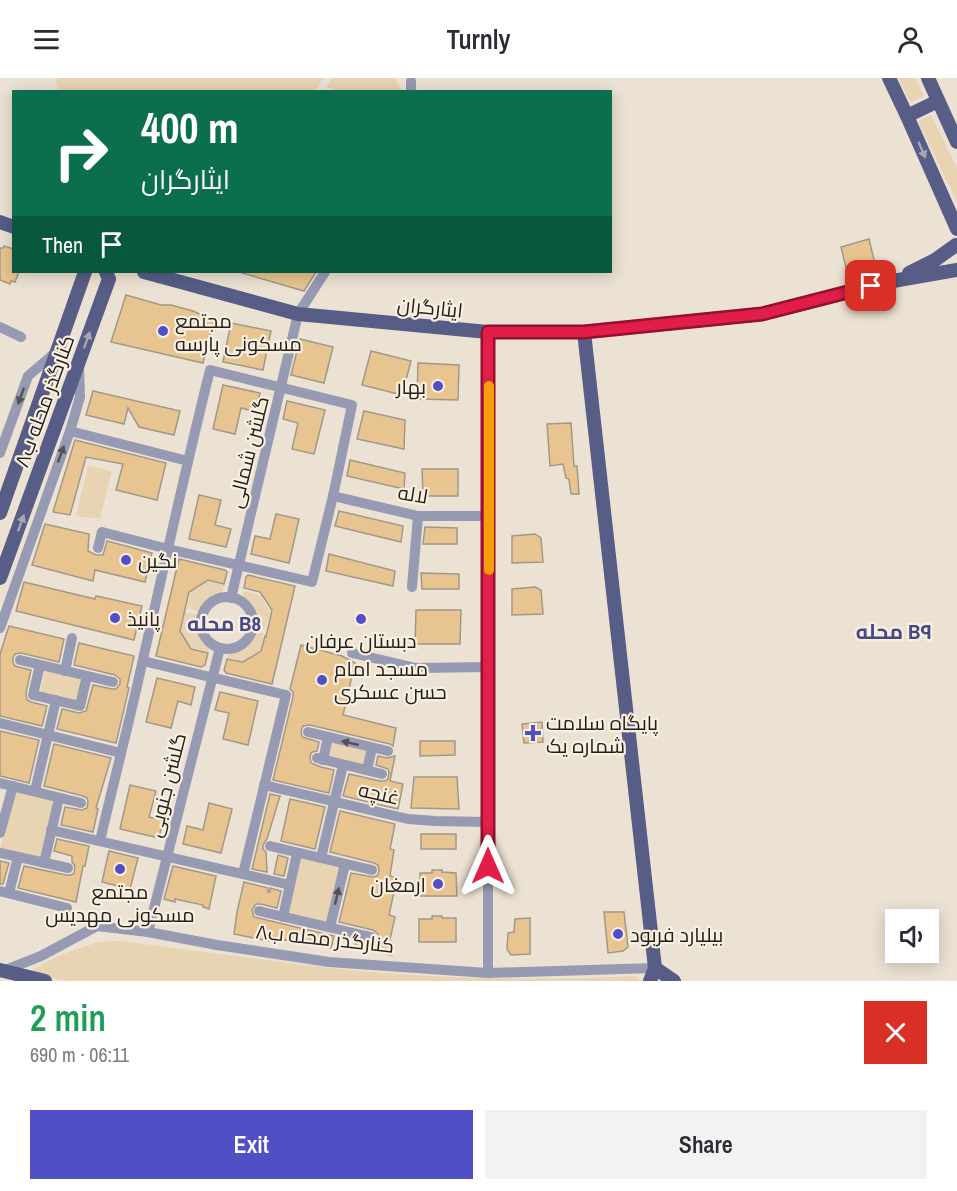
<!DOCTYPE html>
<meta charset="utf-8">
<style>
:root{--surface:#fff;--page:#f2f2f3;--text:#2b2b33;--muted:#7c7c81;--accent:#514fc6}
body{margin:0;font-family:"Archivo Narrow",Cairo,sans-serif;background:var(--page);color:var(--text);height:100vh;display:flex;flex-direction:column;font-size:22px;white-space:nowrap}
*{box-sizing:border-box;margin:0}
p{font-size:20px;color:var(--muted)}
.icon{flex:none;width:33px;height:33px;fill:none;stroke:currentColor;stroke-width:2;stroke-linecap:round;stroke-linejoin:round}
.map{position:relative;height:903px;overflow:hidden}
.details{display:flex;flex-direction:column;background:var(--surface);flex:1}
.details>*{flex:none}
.banner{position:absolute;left:12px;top:12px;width:600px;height:183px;border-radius:0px;box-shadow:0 3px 15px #0003;background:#0b6e4f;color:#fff;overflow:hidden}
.buttons{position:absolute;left:885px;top:831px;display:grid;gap:12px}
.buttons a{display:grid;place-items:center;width:54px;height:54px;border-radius:0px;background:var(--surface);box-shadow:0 3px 15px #0003;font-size:30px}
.pin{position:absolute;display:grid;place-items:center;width:51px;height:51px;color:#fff;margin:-26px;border-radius:12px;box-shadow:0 3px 9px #0006}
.me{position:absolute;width:66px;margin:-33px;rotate:0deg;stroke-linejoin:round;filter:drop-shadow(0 0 4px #0008)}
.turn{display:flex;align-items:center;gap:21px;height:126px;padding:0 30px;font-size:27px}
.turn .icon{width:78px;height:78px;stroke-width:2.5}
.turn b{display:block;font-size:42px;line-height:51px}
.then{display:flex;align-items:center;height:57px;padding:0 30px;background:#0003;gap:12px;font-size:22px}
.round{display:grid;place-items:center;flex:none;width:63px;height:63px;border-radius:0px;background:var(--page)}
.overview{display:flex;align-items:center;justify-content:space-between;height:102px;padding:0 30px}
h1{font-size:36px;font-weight:600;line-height:45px;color:#1e9e55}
.button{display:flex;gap:12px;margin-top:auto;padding:12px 30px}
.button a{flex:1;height:69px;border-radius:0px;background:var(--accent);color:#fff;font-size:24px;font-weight:600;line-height:69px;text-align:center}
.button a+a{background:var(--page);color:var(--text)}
header{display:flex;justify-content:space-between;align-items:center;height:78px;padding:0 30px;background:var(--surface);font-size:27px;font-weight:600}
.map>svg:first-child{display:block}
.green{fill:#e8d3b3}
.building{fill:#e8c590;stroke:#a1988a;stroke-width:1.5}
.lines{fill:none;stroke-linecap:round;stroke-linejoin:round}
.minor{stroke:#969ab2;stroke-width:10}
.major{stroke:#585d87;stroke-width:14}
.oneway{fill:#a8a6b4}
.oneway2{fill:#515157}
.route-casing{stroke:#92132f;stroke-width:15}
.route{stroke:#e11d48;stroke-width:10}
.slow{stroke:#f59e0b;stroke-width:10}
.poi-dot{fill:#514fc6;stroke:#f9efe1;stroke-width:2}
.labels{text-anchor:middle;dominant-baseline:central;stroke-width:4.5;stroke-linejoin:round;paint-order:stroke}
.street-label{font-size:20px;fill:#23201b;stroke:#f9efe1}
.poi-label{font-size:20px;fill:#23201b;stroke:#f9efe1;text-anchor:start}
.neighbourhood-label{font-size:21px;font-weight:bold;fill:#454a87;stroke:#f9efe1}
</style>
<header><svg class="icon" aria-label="menu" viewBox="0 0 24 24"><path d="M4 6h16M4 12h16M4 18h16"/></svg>Turnly<svg class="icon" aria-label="person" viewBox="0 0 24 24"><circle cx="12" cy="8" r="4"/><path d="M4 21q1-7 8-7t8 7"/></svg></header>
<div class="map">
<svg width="957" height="903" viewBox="0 0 957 903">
<rect width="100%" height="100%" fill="#ece2d3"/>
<g class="green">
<path d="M58 0H323L315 13 58 14 56 3Z"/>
<path d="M332 0H394L402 13H337L327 9Z"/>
<path d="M898 0H915L924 18 910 24Z"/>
<path d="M931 37 957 90V124L918 43Z"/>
<path d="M88 388 112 393 100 441 76 438Z"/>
<path d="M208 503 224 507 221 519C209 518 204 523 199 533L187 530 191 513Z"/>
<path d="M243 513 260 517 270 533 266 550 255 547C255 535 250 528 242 521Z"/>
<path d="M185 534 198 537C195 551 199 558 210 567L208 574 192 570 181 553Z"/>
<path d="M253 554 264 555 260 572 244 583 228 580 229 573C240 571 248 564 253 554Z"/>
<path d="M45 593 82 602 77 624 40 616Z"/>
<path d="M330 661 370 671 366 690 326 681Z"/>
<path d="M15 713 53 722 40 780 0 771Z"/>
<path d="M301 779 341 789 328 846 287 836Z"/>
<path d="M122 863C191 872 261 882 330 890 431 901 533 903 635 898L641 903H69L26 895 60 877 98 864Z"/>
</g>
<g class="building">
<path d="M869 161 876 190 848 198 841 169Z"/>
<path d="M4 168 14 171V194H19L15 204 11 203 10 206 0 202V170H3Z"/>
<path d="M242 194H316L304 213 242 195Z"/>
<path d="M126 217 161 227H171L193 233 214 242 203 285 111 264Z"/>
<path d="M231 245 271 253 263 292 223 284Z"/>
<path d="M300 261 333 269 324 305 291 297Z"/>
<path d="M371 273 411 283 402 317 362 307Z"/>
<path d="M418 285 459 287 458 322 417 321Z"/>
<path d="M223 307 260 315 256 334 241 330 235 356 213 351Z"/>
<path d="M93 313 180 333 174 357 139 349 128 330 124 346 86 337Z"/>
<path d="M287 323 325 332 314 376 292 371 298 345 283 341Z"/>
<path d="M364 333 405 342 404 371 357 361Z"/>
<path d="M571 345 574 388H577L579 416H571L569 401 566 400 563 386 550 388 547 346Z"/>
<path d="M75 362 166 385 157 422 116 412 123 386 86 379 70 437 53 434Z"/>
<path d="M350 382 405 395 404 411 347 398Z"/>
<path d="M422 391H458V418H423Z"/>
<path d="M199 417 221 422 215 447 231 451 226 469 189 461Z"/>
<path d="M339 433 403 448 401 464 335 448Z"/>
<path d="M276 436 299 441 289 485 251 476 255 458 270 461Z"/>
<path d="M45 446 89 456 88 473 96 477H103L107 463 152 475 145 504 95 492 93 503 32 487Z"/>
<path d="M425 449 457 450V466H423Z"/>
<path d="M535 456 541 460 543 484 512 485V458Z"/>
<path d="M329 476 395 493 393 508 326 493Z"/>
<path d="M179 481 225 492 227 494 224 506 208 502 189 514 180 553 191 571 208 575 205 587 201 589 156 578Z"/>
<path d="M421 495 459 496V511H422Z"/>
<path d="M248 497 295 508 272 606 226 595 224 592 227 581 243 584 261 573 265 558 266 559 272 532 260 514 244 510 246 499Z"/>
<path d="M24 504 95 521 96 518 142 528 134 562 16 533Z"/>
<path d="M535 509 541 512 543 536 512 537V511Z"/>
<path d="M416 532H461L460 566H415Z"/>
<path d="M9 548 64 561 59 584 21 575 15 576 13 580V585L15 588 31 592 26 615 27 622 31 624 47 628 42 648 0 638V576Z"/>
<path d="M79 565 134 578 127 609 129 610 116 665 57 651 62 631 79 635 86 633 93 607 112 611H116L120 606V601L115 597 74 587Z"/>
<path d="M301 567 342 578 355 585 343 637 396 650 393 668 390 666 310 647 303 648 301 653 302 659 319 664 317 673 312 674 310 678 311 685 321 689 334 692 329 715 273 702 293 619V614L290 611Z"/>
<path d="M157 600 195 609 191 627 178 623 171 650 146 644Z"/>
<path d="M220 614 258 623 248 667 223 661 229 635 215 632Z"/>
<path d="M542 644 543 664 524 665 522 646Z"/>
<path d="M0 653 39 662 29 705 0 698Z"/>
<path d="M420 663H455V677L420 678Z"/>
<path d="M54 666 111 680 96 730 98 731 93 754 61 747 65 729 82 732 87 730 88 723 87 720 83 718 44 708Z"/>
<path d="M378 678 387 680 395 678 390 703 403 706 398 731 343 718 349 696 380 703H385L388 701 389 694 388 691 376 687Z"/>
<path d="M414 699H457L459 731 411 730Z"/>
<path d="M130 707 156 713 149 739 163 742 159 760 120 751Z"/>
<path d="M270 716 280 718 267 761 263 767V771L266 774 267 794 252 791Z"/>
<path d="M290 721 325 729 315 771 281 763Z"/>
<path d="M209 725 232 731 221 775 183 766 187 748 203 752Z"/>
<path d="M340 733 395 746 390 771 394 772 390 798 397 800 389 837 395 839 389 866 393 867 392 877 355 869 356 863 374 866 378 861V856L373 852 339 844 351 795 374 799 378 797 379 793 378 787 374 785 330 774Z"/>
<rect x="421" y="756" width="35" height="15"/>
<path d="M57 761 89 768 85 788H83L76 824 18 810 24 788 66 797H71L74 795 75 788 72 784V778L54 773Z"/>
<path d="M109 773 138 780 130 811 102 804Z"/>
<path d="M278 777 288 780 284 798 274 796Z"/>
<path d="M0 783 9 785 3 806H0Z"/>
<path d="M173 788 216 798 209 831 203 829V827L175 821V824L164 821Z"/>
<path d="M432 792H442V794L456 795 457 818H420V795H432Z"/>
<path d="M244 804 268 810V814H270V810L281 813 277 830 261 826H256L252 832 254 839 334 858 331 870 293 864 270 858 269 863 234 856 237 834Z"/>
<path d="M604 834H624L628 869 623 873 608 875Z"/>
<path d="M432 838H442V840H456V864H419V841H432Z"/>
<path d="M530 840V876L511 877 507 871 508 855 514 854 515 841Z"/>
</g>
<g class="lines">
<g class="minor">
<path d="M411 3V14"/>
<path d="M0 249 21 259"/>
<path d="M70 353 188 383"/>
<path d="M0 375 28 298 56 274"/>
<path d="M333 418 418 438H489"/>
<path d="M98 470 102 454 168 471 312 504 333 418 352 327 210 292C186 388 165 485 143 581 130 642 114 702 100 763"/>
<path d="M412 509 418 438"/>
<circle cx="227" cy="545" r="26"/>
<path d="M231 520 298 236 325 194"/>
<path d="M0 550 70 353 80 319 79 288"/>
<path d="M352 575 416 590 489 589"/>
<path d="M20 582 113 604"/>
<path d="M143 583 286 617 243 796"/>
<path d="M40 587 33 617 80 628 87 598"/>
<path d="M65 593 72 560"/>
<path d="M0 645 121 675"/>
<path d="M308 654 388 673"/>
<path d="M317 680 382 696"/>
<path d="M323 682 328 659"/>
<path d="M367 692 372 670"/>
<path d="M0 705 81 725"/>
<path d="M264 707 408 741 435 743 488 744"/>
<path d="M35 713 56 622"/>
<path d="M51 752 290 807"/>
<path d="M0 755 13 708"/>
<path d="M270 768 372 792"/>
<path d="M0 775 68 790"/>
<path d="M321 780 343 687"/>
<path d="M44 785 59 720"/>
<path d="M0 813 67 830"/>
<path d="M9 815 18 779"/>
<path d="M259 833 371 859"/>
<path d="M283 839 297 775"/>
<path d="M330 849 345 786"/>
<path d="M148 854 220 570"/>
<path d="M3 893 41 878 97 848 148 854 217 867 329 884 488 895 655 890"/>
<path d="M488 895V254"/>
</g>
<g class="major">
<path d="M889 0 907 38 957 151"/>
<path d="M928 0 957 64"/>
<path d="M907 38 938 23"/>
<path d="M0 144 14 149"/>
<path d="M144 194 298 236 488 254H584L762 236 893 203 957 192"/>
<path d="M909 195 935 182 956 167"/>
<path d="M584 254 655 890 650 903"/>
<path d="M0 435 85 194"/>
<path d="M0 500 109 201 106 194"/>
<path d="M655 890 674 903"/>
<path d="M0 892 45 903"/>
</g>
</g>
<defs><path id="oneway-solid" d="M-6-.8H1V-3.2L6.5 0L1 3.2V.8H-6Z" transform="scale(1.5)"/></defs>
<g class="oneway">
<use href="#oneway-solid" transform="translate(922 72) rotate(66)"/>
<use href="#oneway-solid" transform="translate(87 262) rotate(-70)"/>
<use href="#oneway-solid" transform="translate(21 445) rotate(-70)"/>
</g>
<g class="oneway2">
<use href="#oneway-solid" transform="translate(21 318) rotate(110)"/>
<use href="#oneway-solid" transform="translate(61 376) rotate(-70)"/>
<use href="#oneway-solid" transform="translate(350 665) rotate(-167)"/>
<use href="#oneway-solid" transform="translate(337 818) rotate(-77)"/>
</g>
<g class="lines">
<defs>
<path id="route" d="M488 788V254H584L762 236 871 208"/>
</defs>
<use href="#route" class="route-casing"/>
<use href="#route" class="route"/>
<path class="slow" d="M489 492V308"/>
</g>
<g class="poi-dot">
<circle cx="163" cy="253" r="6"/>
<circle cx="438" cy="308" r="6"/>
<circle cx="126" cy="482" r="6"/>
<circle cx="115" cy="540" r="6"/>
<circle cx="361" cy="541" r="6"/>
<circle cx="322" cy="602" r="6"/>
<path d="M530 646h6v6h6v6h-6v6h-6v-6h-6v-6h6z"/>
<circle cx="120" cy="791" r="6"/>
<circle cx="438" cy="806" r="6"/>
<circle cx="618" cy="856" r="6"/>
</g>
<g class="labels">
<g class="street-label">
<text transform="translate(430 229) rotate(6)">ایثارگران</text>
<text transform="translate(44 323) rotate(-70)">کنارگذر محله ب۸</text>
<text transform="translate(248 374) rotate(-76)">گلشن شمالی</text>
<text transform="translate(413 416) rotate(9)">لاله</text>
<text transform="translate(166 707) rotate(-76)">گلشن جنوبی</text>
<text transform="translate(379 715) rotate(13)">غنچه</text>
<text transform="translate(325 860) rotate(6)">کنارگذر محله ب۸</text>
</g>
<g class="poi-label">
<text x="175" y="242">مجتمع<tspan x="175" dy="23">مسکونی پارسه</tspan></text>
<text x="426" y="308" text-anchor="end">بهار</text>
<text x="138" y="482">نگین</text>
<text x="127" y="540">پانیذ</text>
<text x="361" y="562" text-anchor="middle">دبستان عرفان</text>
<text x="334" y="590">مسجد امام<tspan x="334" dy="23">حسن عسکری</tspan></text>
<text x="546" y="644">پایگاه سلامت<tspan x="546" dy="23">شماره یک</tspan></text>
<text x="426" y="806" text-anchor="end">ارمغان</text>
<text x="120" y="813" text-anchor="middle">مجتمع<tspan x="120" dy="23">مسکونی مهدیس</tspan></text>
<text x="630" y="856">بیلیارد فربود</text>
</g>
<g class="neighbourhood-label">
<text x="224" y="545">محله B8</text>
<text x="894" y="553">محله B۹</text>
</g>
</g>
</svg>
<div class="buttons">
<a><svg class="icon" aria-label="sound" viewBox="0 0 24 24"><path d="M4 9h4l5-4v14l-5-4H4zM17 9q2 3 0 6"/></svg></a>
</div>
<div class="pin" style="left:871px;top:208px;background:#d93025"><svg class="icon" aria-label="arrive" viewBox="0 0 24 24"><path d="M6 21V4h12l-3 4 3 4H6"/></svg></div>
<svg class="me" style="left:488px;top:788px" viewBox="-20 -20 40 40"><path d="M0-17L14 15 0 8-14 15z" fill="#e11d48" stroke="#fff" stroke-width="4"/></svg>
<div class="banner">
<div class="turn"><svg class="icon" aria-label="right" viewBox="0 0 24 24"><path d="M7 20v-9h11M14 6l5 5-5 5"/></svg><div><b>400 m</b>ایثارگران</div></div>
<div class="then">Then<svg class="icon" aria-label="arrive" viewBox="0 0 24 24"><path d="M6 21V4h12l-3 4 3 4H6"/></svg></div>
</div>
</div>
<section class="details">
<div class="overview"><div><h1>2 min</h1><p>690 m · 06:11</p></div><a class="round" style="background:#d93025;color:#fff"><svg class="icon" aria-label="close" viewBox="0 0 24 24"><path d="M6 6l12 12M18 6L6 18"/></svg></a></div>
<div class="button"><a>Exit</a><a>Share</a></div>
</section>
